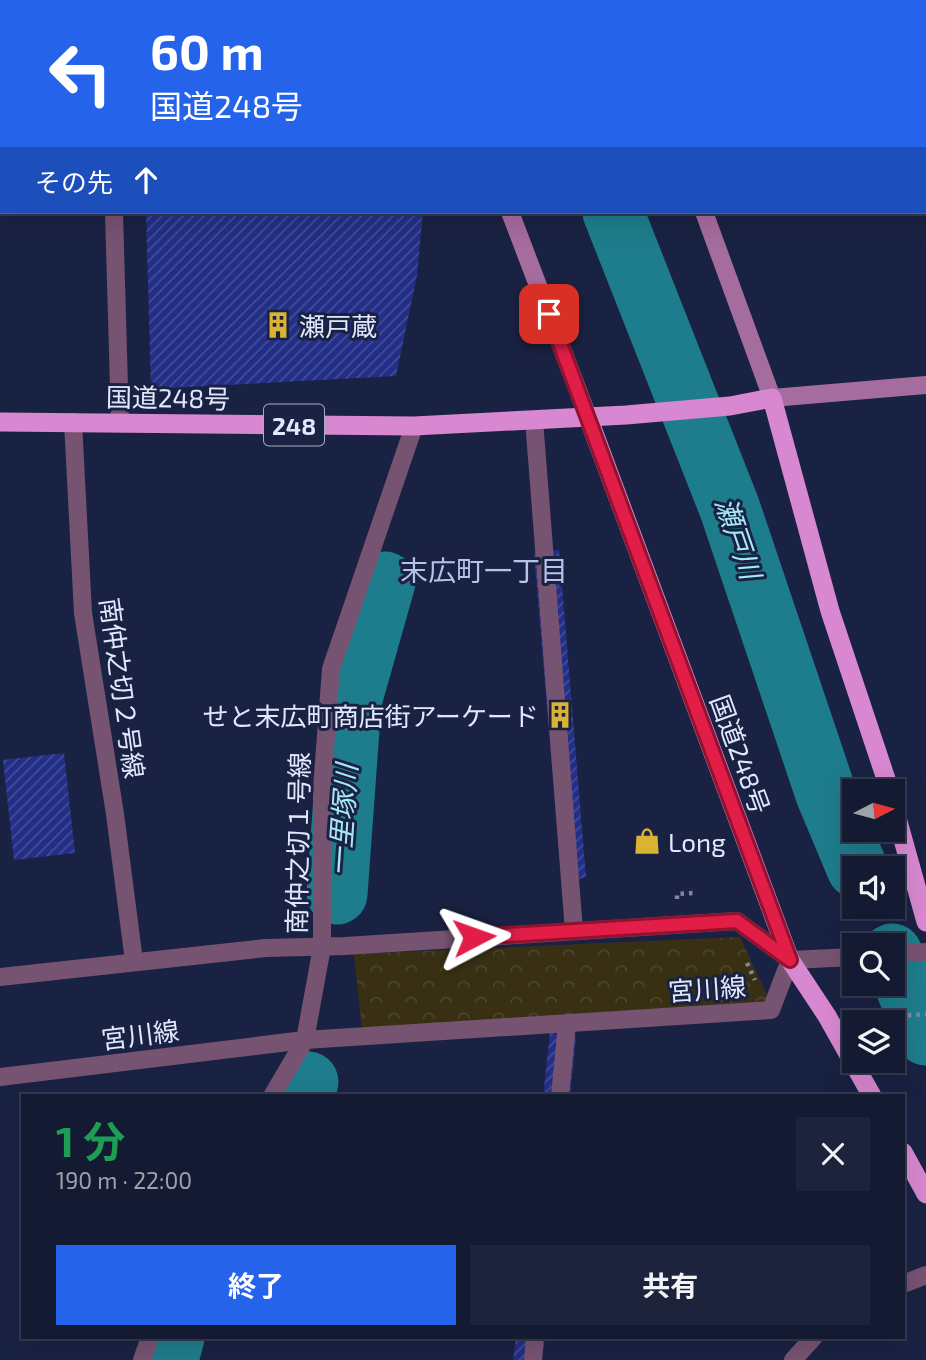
<!DOCTYPE html>
<html lang="ja">
<meta charset="utf-8">
<style>
:root{--surface:#141a32;--page:#1d233a;--text:#f1f3f6;--muted:#9da1ac;--line:#33384d;--accent:#2563eb}
body{margin:0;font-family:"Exo 2","Noto Sans JP",sans-serif;background:var(--page);color:var(--text);height:100vh;display:flex;flex-direction:column;font-size:26px;white-space:nowrap}
*{box-sizing:border-box;margin:0}
p{font-size:23px;color:var(--muted)}
.icon{flex:none;width:38px;height:38px;fill:none;stroke:currentColor;stroke-width:2;stroke-linecap:round;stroke-linejoin:round}
.map{position:relative;flex:1;overflow:hidden}
.panel{position:absolute;left:21px;top:1094px;width:884px;height:245px;display:flex;flex-direction:column;background:var(--surface);border-radius:0px;box-shadow:0 7px 28px #0002,0 0 0 2px var(--line)}
.panel>*{flex:none}
.top-card{position:absolute;left:0px;top:0px;width:928px;height:214px;box-shadow:0 7px 28px #0002,0 0 0 2px var(--line);background:#2563eb;color:#fff;overflow:hidden}
.needle{width:46px;rotate:84deg}
.fabs{position:absolute;left:842px;top:779px;display:grid;gap:14px}
.fabs a{display:grid;place-items:center;width:63px;height:63px;border-radius:0px;background:var(--surface);box-shadow:0 7px 28px #0002,0 0 0 2px var(--line);font-size:35px}
.pin{position:absolute;display:grid;place-items:center;width:60px;height:60px;color:#fff;margin:-30px;border-radius:14px;box-shadow:0 4px 10px #0006}
.me{position:absolute;width:77px;margin:-38px;rotate:86deg;stroke-linejoin:round;filter:drop-shadow(0 0 5px #0008)}
.turn{display:flex;align-items:center;gap:24px;height:147px;padding:0 35px;font-size:32px}
.turn .icon{width:91px;height:91px;stroke-width:2.5}
.turn b{display:block;font-size:49px;line-height:60px}
.then{display:flex;align-items:center;height:66px;padding:0 35px;background:#0003;gap:14px;font-size:26px}
.round{display:grid;place-items:center;flex:none;width:74px;height:74px;border-radius:0px;background:var(--page)}
.head{display:flex;align-items:center;justify-content:space-between;height:119px;padding:0 35px}
h1{font-size:42px;font-weight:700;line-height:52px;color:#1e9e55}
.primary-button{display:flex;gap:14px;margin-top:auto;padding:14px 35px}
.primary-button a{flex:1;height:80px;border-radius:0px;background:var(--accent);color:#fff;font-size:28px;font-weight:700;line-height:80px;text-align:center}
.primary-button a+a{background:var(--page);color:var(--text)}
.map>svg:first-child{display:block}
.forest{fill:url(#forest-crowns)}
.lines{fill:none;stroke-linecap:round;stroke-linejoin:round}
.river{stroke:#1e7d8c;stroke-width:61}
.building{fill:url(#building-hatch)}
.path{stroke:#7e86a1;stroke-width:4.5;stroke-dasharray:3.5 5;stroke-linecap:butt}
.pedestrian{stroke:#775372;stroke-width:18}
.minor{stroke:#775372;stroke-width:18}
.tertiary{stroke:#775372;stroke-width:18}
.secondary{stroke:#a56c9e;stroke-width:18}
.trunk{stroke:#d888d0;stroke-width:19}
.route-casing{stroke:#92132f;stroke-width:18}
.route{stroke:#e11d48;stroke-width:12}
.labels{text-anchor:middle;dominant-baseline:central;stroke-width:6;stroke-linejoin:round;paint-order:stroke}
.shield{fill:#1a2243;stroke:#a5adc6;stroke-width:2}
.shield-label{font-size:24px;font-weight:bold;fill:#e1e8fe}
.poi-label{font-size:26px;fill:#e1e8fe;stroke:#1a2243;text-anchor:start}
.street-label{font-size:26px;fill:#e1e8fe;stroke:#1a2243}
.water-label{font-size:28px;font-style:italic;fill:#a5e9f6;stroke:#1a2243}
.neighbourhood-label{font-size:28px;fill:#b4c2ec;stroke:#1a2243}
</style>
<div class="map">
<svg width="926" height="1360" viewBox="0 0 926 1360">
<defs>
<pattern id="forest-crowns" width="20" height="18" patternUnits="userSpaceOnUse" patternTransform="scale(1.75)"><rect width="20" height="18" fill="#393014"/><path d="M2 6a3 3 0 1 1 6 0M12 15a3 3 0 1 1 6 0" fill="none" stroke="#4c442c"/></pattern>
<pattern id="building-hatch" width="6" height="6" patternUnits="userSpaceOnUse" patternTransform="scale(1.75)"><rect width="6" height="6" fill="#232f86"/><path d="M-1 1l2-2M0 6l6-6M5 7l2-2" fill="none" stroke="#434d98"/></pattern>
</defs>
<rect width="100%" height="100%" fill="#1a2243"/>
<path class="forest" d="M740 937 773 1008 362 1029 354 954Z"/>
<g class="lines">
<g class="river">
<path d="M523 0 524 2"/>
<path d="M613 212 730 509 826 794 857 868"/>
<path d="M337 894 351 702 385 582"/>
<path d="M892 954 926 1035"/>
<path d="M300 1096 308 1082"/>
<path d="M168 1360 174 1337"/>
</g>
</g>
<g class="building">
<path d="M146 212H423L417 275 396 376 151 389Z"/>
<path d="M559 550 586 877 562 885 534 553Z"/>
<path d="M64 753 75 853 14 860 3 760Z"/>
<path d="M550 1033 576 1036 570 1096H543Z"/>
<path d="M516 1337H545L542 1360H513Z"/>
</g>
<g class="lines">
<g class="path">
<path d="M677 899V894L693 893"/>
<path d="M747 963 755 980"/>
<path d="M857 1019 926 1014"/>
</g>
<path class="pedestrian" d="M534 420 574 931"/>
<g class="minor">
<path d="M906 2 926 0"/>
<path d="M0 29H2"/>
<path d="M114 212 120 423"/>
<path d="M73 422 83 613 115 814 134 961"/>
<path d="M0 977 266 948 345 946 737 921 790 960 771 1010 305 1040 0 1077"/>
<path d="M272 1096 305 1040 322 947V789L331 669 414 426"/>
<path d="M560 1096 567 1024"/>
<path d="M903 1284 926 1275"/>
<path d="M142 1360 150 1337"/>
<path d="M533 1360 535 1337"/>
<path d="M793 1360 814 1337"/>
</g>
<g class="tertiary">
<path d="M892 954 926 952"/>
<path d="M790 960 854 957"/>
</g>
<g class="secondary">
<path d="M426 0 427 2"/>
<path d="M625 0 626 2"/>
<path d="M510 212 588 417"/>
<path d="M704 212 772 398 926 385"/>
</g>
<g class="trunk">
<path d="M588 417 790 960 827 1016 872 1096"/>
<path d="M0 422 414 426 626 415 730 406 772 398 830 611 890 791"/>
<path d="M892 800 926 922"/>
<path d="M903 1152 926 1194"/>
</g>
</g>
<g class="lines">
<defs>
<path id="route" d="M474 937 737 921 790 960 549 314"/>
</defs>
<use href="#route" class="route-casing"/>
<use href="#route" class="route"/>
</g>
<defs>
<symbol id="building-bare" viewBox="-9 -9 18 18"><path d="M-4-6H4V6H1V3H-1V6H-4ZM-2.5-4.3h1.7v1.8h-1.7ZM.8-4.3h1.7v1.8H.8ZM-2.5-1h1.7V.8h-1.7ZM.8-1h1.7V.8H.8Z" fill="#dab333" stroke="#1a2243" stroke-width="2.5" paint-order="stroke"/></symbol>
<symbol id="shop-bare" viewBox="-9 -9 18 18"><path d="M-5-2.5h2.3a2.7 3.5 0 0 1 5.4 0H5L5.5 6h-11ZM-1.5-2.5h3a1.5 2.3 0 0 0-3 0Z" fill="#dab333" stroke="#1a2243" stroke-width="2.5" paint-order="stroke"/></symbol>
</defs>
<g fill-rule="evenodd">
<use href="#building-bare" x="259" y="306" width="38" height="38"/>
<use href="#building-bare" x="541" y="696" width="38" height="38"/>
<use href="#shop-bare" x="628" y="822" width="38" height="38"/>
</g>
<g class="labels">
<rect class="shield" x="264" y="404.5" width="60" height="41" rx="5"/>
<g class="shield-label">
<text x="294" y="425">248</text>
</g>
<g class="poi-label">
<text x="299" y="325">瀬戸蔵</text>
<text x="539" y="715" text-anchor="end">せと末広町商店街アーケード</text>
<text x="668" y="841">Long</text>
</g>
<g class="street-label">
<text transform="translate(168 397) rotate(1)">国道248号</text>
<text transform="translate(123 688) rotate(82)">南仲之切２号線</text>
<text transform="translate(741 754) rotate(70)">国道248号</text>
<text transform="translate(297 843) rotate(-89)">南仲之切１号線</text>
<text transform="translate(707 988) rotate(-4)">宮川線</text>
<text transform="translate(140 1034) rotate(-7)">宮川線</text>
</g>
<g class="water-label">
<text transform="translate(739 538) rotate(71)">瀬戸川</text>
<text transform="translate(342 820) rotate(-86)">一里塚川</text>
</g>
<g class="neighbourhood-label">
<text x="484" y="570">末広町一丁目</text>
</g>
</g>
</svg>
<div class="fabs">
<a><svg class="needle" viewBox="-14 -14 28 28"><path d="M0-13l5 13h-10z" fill="#e53935"/><path d="M0 13l5-13h-10z" fill="#9da1ac"/></svg></a>
<a><svg class="icon" aria-label="sound" viewBox="0 0 24 24"><path d="M4 9h4l5-4v14l-5-4H4zM17 9q2 3 0 6"/></svg></a>
<a><svg class="icon" aria-label="search" viewBox="0 0 24 24"><circle cx="10" cy="10" r="6"/><path d="M15 15l6 6"/></svg></a>
<a><svg class="icon" aria-label="layers" viewBox="0 0 24 24"><path d="M12 4l9 5-9 5-9-5zM3 14l9 5 9-5"/></svg></a>
</div>
<div class="pin" style="left:549px;top:314px;background:#d93025"><svg class="icon" aria-label="arrive" viewBox="0 0 24 24"><path d="M6 21V4h12l-3 4 3 4H6"/></svg></div>
<svg class="me" style="left:474px;top:937px" viewBox="-20 -20 40 40"><path d="M0-17L14 15 0 8-14 15z" fill="#e11d48" stroke="#fff" stroke-width="4"/></svg>
<div class="top-card">
<div class="turn"><svg class="icon" aria-label="left" viewBox="0 0 24 24"><path d="M17 20v-9H6M10 6l-5 5 5 5"/></svg><div><b>60 m</b>国道248号</div></div>
<div class="then">その先<svg class="icon" aria-label="ahead" viewBox="0 0 24 24"><path d="M12 20V5M6 11l6-6 6 6"/></svg></div>
</div>
<section class="panel">
<div class="head"><div><h1>1 分</h1><p>190 m · 22:00</p></div><a class="round"><svg class="icon" aria-label="close" viewBox="0 0 24 24"><path d="M6 6l12 12M18 6L6 18"/></svg></a></div>
<div class="primary-button"><a>終了</a><a>共有</a></div>
</section>
</div>
